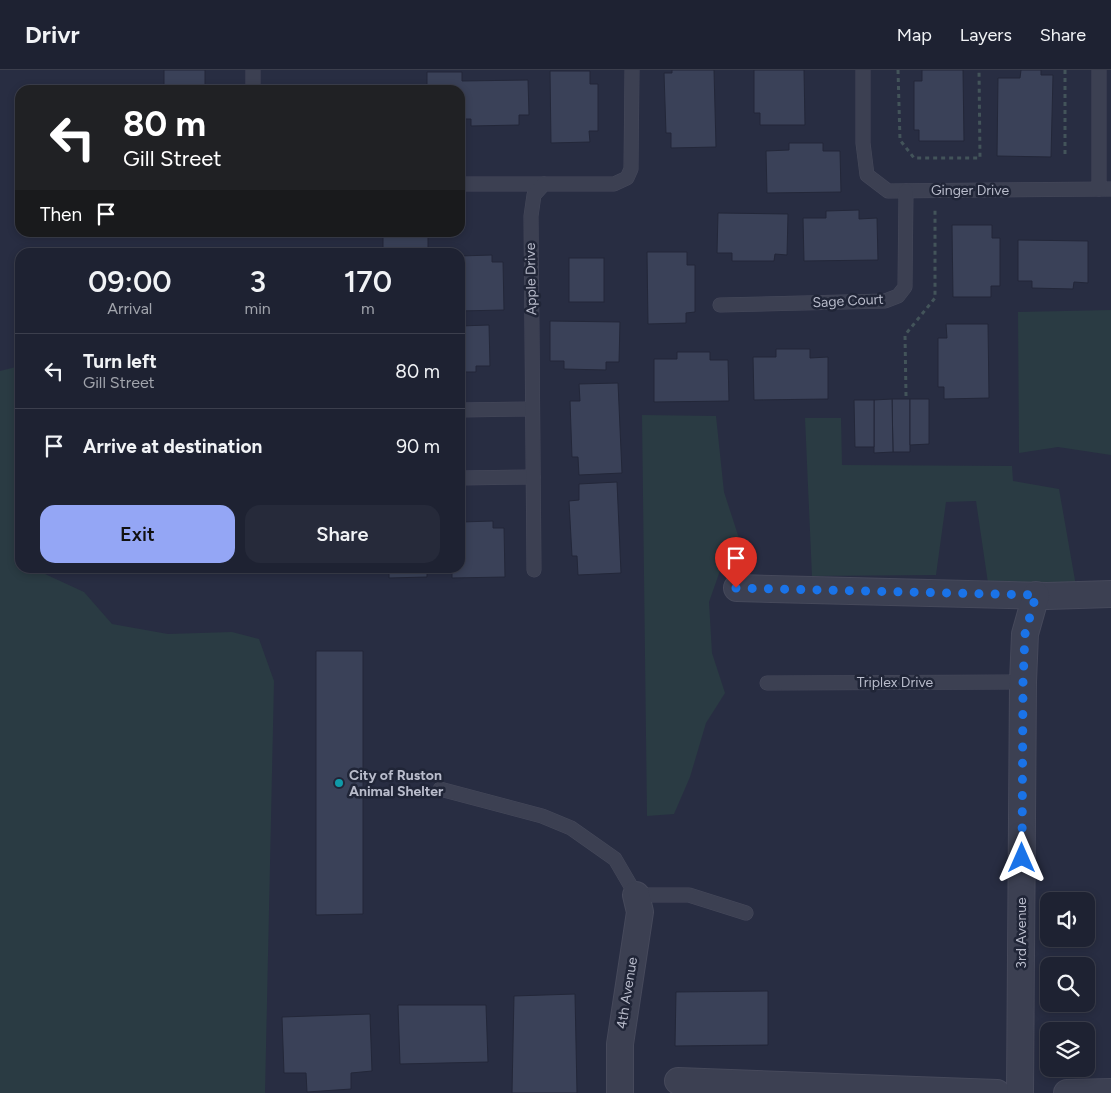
<!DOCTYPE html>
<style>
:root{--surface:#1e2232;--page:#262a3a;--text:#f1f3f6;--muted:#a1a4ac;--line:#3c3f4d;--accent:#94a6f5}
body{margin:0;font-family:Figtree,sans-serif;background:var(--page);color:var(--text);height:100vh;display:flex;flex-direction:column;font-size:19px;white-space:nowrap}
*{box-sizing:border-box;margin:0}
p{font-size:16px;color:var(--muted)}
.icon{flex:none;width:28px;height:28px;fill:none;stroke:currentColor;stroke-width:2;stroke-linecap:round;stroke-linejoin:round}
.map{position:relative;flex:1;overflow:hidden}
.details{position:absolute;left:15px;top:178px;width:450px;height:325px;display:flex;flex-direction:column;background:var(--surface);border-radius:15px;box-shadow:0 2px 8px #0003,0 0 0 1px var(--line)}
.details>*{flex:none}
.hud{position:absolute;left:15px;top:15px;width:450px;height:152px;border-radius:15px;box-shadow:0 2px 8px #0003,0 0 0 1px var(--line);background:#202124;color:#fff;overflow:hidden}
.fabs{position:absolute;left:1040px;top:822px;display:grid;gap:10px}
.fabs a{display:grid;place-items:center;width:55px;height:55px;border-radius:10px;background:var(--surface);box-shadow:0 2px 8px #0003,0 0 0 1px var(--line);font-size:25px}
.pin{position:absolute;display:grid;place-items:center;width:42px;height:42px;color:#fff;margin:-51px -21px;border-radius:50% 50% 50% 0;rotate:-45deg;box-shadow:0 0 5px #0007}
.pin .icon{rotate:45deg}
.me{position:absolute;width:55px;margin:-28px;rotate:0deg;stroke-linejoin:round;filter:drop-shadow(0 0 4px #0008)}
.turn{display:flex;align-items:center;gap:18px;height:105px;padding:0 25px;font-size:22px}
.turn .icon{width:65px;height:65px;stroke-width:2.5}
.turn b{display:block;font-size:35px;line-height:42px}
.then{display:flex;align-items:center;height:48px;padding:0 25px;background:#0003;gap:10px;font-size:19px}
.eta{display:flex;justify-content:space-evenly;align-items:center;height:85px;text-align:center}
.eta b{font-size:30px;font-weight:600;line-height:35px}
.action{display:flex;gap:10px;margin-top:auto;padding:10px 25px}
.action a{flex:1;height:58px;border-radius:15px;background:var(--accent);color:#111;font-size:20px;font-weight:600;line-height:58px;text-align:center}
.action a+a{background:var(--page);color:var(--text)}
ul{padding:0;list-style:none}
li{display:flex;align-items:center;gap:15px;height:75px;padding:0 25px;border-top:1px solid var(--line)}
li div{flex:1}
li b{display:block;font-size:19px}
li em{font-style:normal}
header{display:flex;align-items:center;gap:30px;box-sizing:border-box;height:70px;padding:0 25px;background:var(--surface);border-bottom:1px solid var(--line)}
header strong{font-size:24px}
nav{display:flex;gap:28px;margin-inline-start:auto;font-size:18px}
.map>svg:first-child{display:block}
.green{fill:#2a3b43}
.building{fill:#3a4158;stroke:#232739}
.lines{fill:none;stroke-linecap:round;stroke-linejoin:round}
.lane-casing{stroke:#46495b;stroke-width:15}
.street-casing{stroke:#46495b;stroke-width:28}
.path{stroke:#43545a;stroke-width:3;stroke-dasharray:4 4;stroke-linecap:butt}
.lane{stroke:#3c4052;stroke-width:14}
.street{stroke:#3c4052;stroke-width:26}
.route{stroke:#1a73e8;stroke-width:9;stroke-dasharray:0 16.2}
.culture-dot{fill:#0f9aa8;stroke:#202537;stroke-width:2}
.labels{text-anchor:middle;dominant-baseline:central;stroke-width:5;stroke-linejoin:round;paint-order:stroke}
.street-label{font-size:14px;fill:#b9bccb;stroke:#202537}
.poi-label{font-size:14px;font-weight:bold;fill:#b9bccb;stroke:#202537;text-anchor:start}
</style>
<header>
<strong>Drivr</strong>
<nav><a>Map</a><a>Layers</a><a>Share</a></nav>
</header>
<div class="map">
<svg width="1111" height="1023" viewBox="0 0 1111 1023">
<rect width="100%" height="100%" fill="#282d42"/>
<g class="green">
<path d="M1111 240V385L1058 377 1019 383 1018 242Z"/>
<path d="M20 296V450L15 454 14 488 20 492V498H32L84 522 112 554 168 564 232 562 259 569 274 611 265 1023H0V301Z"/>
<path d="M642 345 716 346 724 422 748 496 721 498 709 532 712 583 725 623 706 653 690 707 674 744 647 746Z"/>
<path d="M805 348H841L842 395 1012 396 1013 411 1059 419 1076 516 988 513 976 431 946 432 936 505 812 506Z"/>
</g>
<g class="building">
<rect x="164" y="0" width="41" height="20"/>
<path d="M672 0H714L716 77 671 78V63H666L664 3H672Z"/>
<path d="M754 0H804L805 55H760V43H754Z"/>
<path d="M922 0H963L964 71H919V60H914V11H922Z"/>
<path d="M1021 0H1041V5H1053L1051 87 997 86 998 8H1020Z"/>
<path d="M550 1H590V14H598V61H589L590 72 551 73Z"/>
<path d="M427 2H462V11L528 10 529 45H519V55L471 56V49H460V20H427Z"/>
<path d="M789 73H823V81H840L841 122 767 123 766 81 789 80Z"/>
<path d="M859 140V149L877 148 878 190 804 191 803 148H826V141Z"/>
<path d="M718 143 788 144 787 185 775 184 774 191H732V183H717Z"/>
<path d="M952 155H992V168H1000V216H991V227H953Z"/>
<rect x="383" y="162" width="45" height="20"/>
<path d="M1018 170 1088 171V213L1074 212 1073 219 1032 218V211H1018Z"/>
<path d="M647 182H687V195H695V242L686 243V253L648 254Z"/>
<path d="M492 185V192H503L504 240 460 241V186Z"/>
<rect x="569" y="188" width="35" height="44"/>
<path d="M550 251 620 252 619 292H606V300L564 299V291H550Z"/>
<path d="M946 254H988L989 328 944 329V317H938V268H947Z"/>
<path d="M489 255 490 296H476V302H460V256Z"/>
<path d="M776 279H810V288L828 287V329L754 330 753 287H776Z"/>
<path d="M677 282H710V290H728L729 331 654 332V289H677Z"/>
<path d="M618 313 622 403 579 405 578 387H572L570 331H580L579 314Z"/>
<path d="M892 329H910V382H893Z"/>
<path d="M892 329 893 382 874 383V330Z"/>
<path d="M910 329H929V374L910 375Z"/>
<path d="M854 330H874V377H855Z"/>
<path d="M617 412 621 503 578 505 577 486H572L569 431 579 430V414Z"/>
<path d="M493 451V458H504L505 507 452 508V498H460V458H462V452Z"/>
<path d="M389 498H427V507L389 508Z"/>
<path d="M316 581H363V844L316 845Z"/>
<path d="M768 921V975L675 976 676 922Z"/>
<path d="M575 924 577 1023H512L514 926Z"/>
<path d="M398 935H486L488 992 400 994Z"/>
<path d="M370 944 372 1001 351 1003V1019L307 1022 306 1003H284L282 947Z"/>
</g>
<g class="lines">
<defs>
<g id="lane">
<path d="M253 0V20"/>
<path d="M863 0V73L867 105 888 121 1111 119"/>
<path d="M1099 0V119"/>
<path d="M460 114H544"/>
<path d="M720 235 885 231 898 226 905 217 906 121"/>
<path d="M460 340 532 339"/>
<path d="M460 408 533 407"/>
<path d="M534 500 531 146 534 125 544 114H614L627 108 631 99 632 0"/>
<path d="M767 613 1023 612"/>
<path d="M440 719 542 746 571 758 615 789 636 825H689L746 843"/>
</g>
<g id="street">
<path d="M737 518 1047 526 1111 524"/>
<path d="M678 1011 997 1023"/>
<path d="M620 1023V974L640 842 636 825"/>
<path d="M1020 1023 1023 612 1025 564 1036 525"/>
<path d="M1067 1023 1111 1022"/>
</g>
</defs>
<use href="#lane" class="lane-casing"/>
<use href="#street" class="street-casing"/>
<g class="path">
<path d="M898 0 900 70 914 88H980L979 0"/>
<path d="M1065 0V85"/>
<path d="M906 326 905 265 935 228V138"/>
</g>
<use href="#lane" class="lane"/>
<use href="#street" class="street"/>
</g>
<g class="lines">
<path class="route" d="M736 518 1036 525 1025 564 1023 612 1022 788"/>
</g>
<circle class="culture-dot" cx="339" cy="713" r="5"/>
<g class="labels">
<g class="street-label">
<text x="970" y="120">Ginger Drive</text>
<text transform="translate(531 209) rotate(-91)">Apple Drive</text>
<text transform="translate(848 231) rotate(-3)">Sage Court</text>
<text x="895" y="612">Triplex Drive</text>
<text transform="translate(1021 863) rotate(-90)">3rd Avenue</text>
<text transform="translate(627 923) rotate(-81)">4th Avenue</text>
</g>
<g class="poi-label">
<text x="349" y="705">City of Ruston<tspan x="349" dy="16">Animal Shelter</tspan></text>
</g>
</g>
</svg>
<div class="fabs">
<a><svg class="icon" aria-label="sound" viewBox="0 0 24 24"><path d="M4 9h4l5-4v14l-5-4H4zM17 9q2 3 0 6"/></svg></a>
<a><svg class="icon" aria-label="search" viewBox="0 0 24 24"><circle cx="10" cy="10" r="6"/><path d="M15 15l6 6"/></svg></a>
<a><svg class="icon" aria-label="layers" viewBox="0 0 24 24"><path d="M12 4l9 5-9 5-9-5zM3 14l9 5 9-5"/></svg></a>
</div>
<div class="pin" style="left:736px;top:518px;background:#d93025"><svg class="icon" aria-label="arrive" viewBox="0 0 24 24"><path d="M6 21V4h12l-3 4 3 4H6"/></svg></div>
<svg class="me" style="left:1022px;top:788px" viewBox="-20 -20 40 40"><path d="M0-17L14 15 0 8-14 15z" fill="#1a73e8" stroke="#fff" stroke-width="4"/></svg>
<div class="hud">
<div class="turn"><svg class="icon" aria-label="left" viewBox="0 0 24 24"><path d="M17 20v-9H6M10 6l-5 5 5 5"/></svg><div><b>80 m</b>Gill Street</div></div>
<div class="then">Then<svg class="icon" aria-label="arrive" viewBox="0 0 24 24"><path d="M6 21V4h12l-3 4 3 4H6"/></svg></div>
</div>
<section class="details">
<div class="eta">
<div><b>09:00</b><p>Arrival</p></div>
<div><b>3</b><p>min</p></div>
<div><b>170</b><p>m</p></div>
</div>
<ul>
<li><svg class="icon" aria-label="left" viewBox="0 0 24 24"><path d="M17 20v-9H6M10 6l-5 5 5 5"/></svg><div><b>Turn left</b><p>Gill Street</p></div><em>80 m</em></li>
<li><svg class="icon" aria-label="arrive" viewBox="0 0 24 24"><path d="M6 21V4h12l-3 4 3 4H6"/></svg><div><b>Arrive at destination</b></div><em>90 m</em></li>
</ul>
<div class="action"><a>Exit</a><a>Share</a></div>
</section>
</div>
